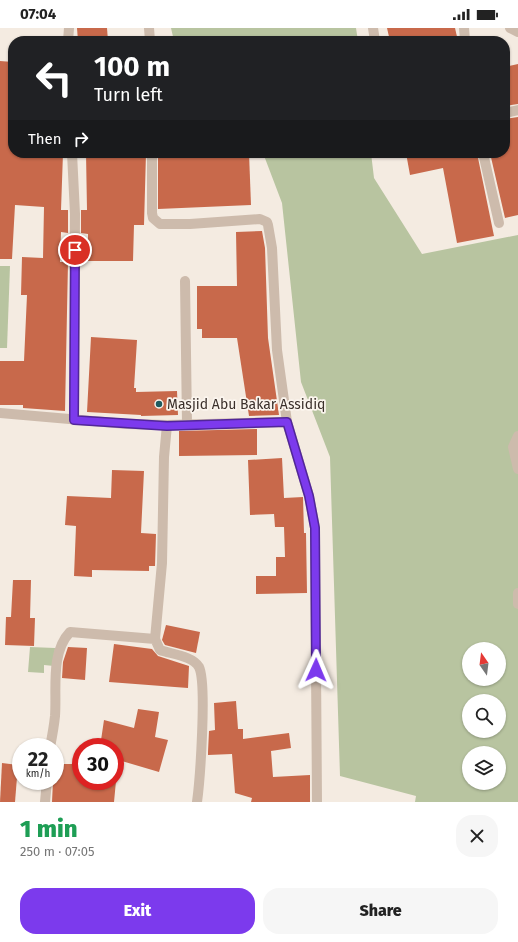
<!DOCTYPE html>
<meta charset="utf-8">
<style>
:root{--surface:#fff;--page:#f6f6f6;--text:#222;--muted:#767676;--accent:#7c3aed}
body{margin:0;font-family:"Fira Sans",sans-serif;background:var(--page);color:var(--text);height:100vh;display:flex;flex-direction:column;font-size:15px;white-space:nowrap}
*{box-sizing:border-box;margin:0}
p{font-size:13px;color:var(--muted)}
.icon{flex:none;width:22px;height:22px;fill:none;stroke:currentColor;stroke-width:2;stroke-linecap:round;stroke-linejoin:round}
.map{position:relative;height:774px;overflow:hidden}
.side{display:flex;flex-direction:column;background:var(--surface);flex:1}
.side>*{flex:none}
.guide{position:absolute;left:8px;top:8px;width:502px;height:122px;border-radius:16px;box-shadow:0 1px 3px #0004;background:#202124;color:#fff;overflow:hidden}
.needle{width:26px;rotate:346deg}
.controls{position:absolute;left:462px;top:614px;display:grid;gap:8px}
.controls a{display:grid;place-items:center;width:44px;height:44px;border-radius:50%;background:var(--surface);box-shadow:0 1px 3px #0004;font-size:20px}
.speed{position:absolute;left:12px;top:710px;display:flex;gap:8px;font-size:20px;font-weight:700;text-align:center}
.speed>*{display:grid;place-content:center;width:52px;height:52px;border-radius:50%;background:var(--surface);box-shadow:0 1px 3px #0004;line-height:1}
.speed small{font-size:10px;font-weight:400}
.speed .limit{border:6px solid #d22;background:#fff;color:#111}
.pin{position:absolute;display:grid;place-items:center;width:34px;height:34px;color:#fff;margin:-17px;border:2px solid #fff;border-radius:50%;box-shadow:0 1px 4px #0007}
.me{position:absolute;width:44px;margin:-22px;rotate:1deg;stroke-linejoin:round;filter:drop-shadow(0 0 3px #0008)}
.turn{display:flex;align-items:center;gap:14px;height:84px;padding:0 20px;font-size:18px}
.turn .icon{width:52px;height:52px;stroke-width:2.5}
.turn b{display:block;font-size:28px;line-height:34px}
.then{display:flex;align-items:center;height:38px;padding:0 20px;background:#0003;gap:8px;font-size:15px}
.round{display:grid;place-items:center;flex:none;width:42px;height:42px;border-radius:16px;background:var(--page)}
.head{display:flex;align-items:center;justify-content:space-between;height:68px;padding:0 20px}
h1{font-size:24px;font-weight:800;line-height:30px;color:#1e9e55}
.button{display:flex;gap:8px;margin-top:auto;padding:8px 20px}
.button a{flex:1;height:46px;border-radius:16px;background:var(--accent);color:#fff;font-size:16px;font-weight:800;line-height:46px;text-align:center}
.button a+a{background:var(--page);color:var(--text)}
.status{display:flex;justify-content:space-between;align-items:center;height:28px;padding:0 20px;background:var(--surface);direction:ltr}
.status svg{height:11px;fill:currentColor}
.map>svg:first-child{display:block}
.green{fill:#b8c4a0;fill-rule:evenodd}
.building{fill:#c8694b}
.lines{fill:none;stroke-linecap:round;stroke-linejoin:round}
.minor{stroke:#cdbbac;stroke-width:10}
.route-casing{stroke:#51269a;stroke-width:10}
.route{stroke:#7c3aed;stroke-width:7}
.poi-dot{fill:#1f5a5e;stroke:#fbf5ee;stroke-width:1.5}
.labels{text-anchor:middle;dominant-baseline:central;stroke-width:3.5;stroke-linejoin:round;paint-order:stroke}
.poi-label{font-size:14px;fill:#3b302b;stroke:#fbf5ee;text-anchor:start}
</style>
<div class="status"><b>07:04</b><svg viewBox="0 0 49 12"><path d="M0 12V9h3v3zM5 12V6h3v6zM10 12V3h3v9zM15 12V0h3v12zM26 1h20v11H26zM47 4h2v5h-2z"/></svg></div>
<div class="map">
<svg width="518" height="774" viewBox="0 0 518 774">
<rect width="100%" height="100%" fill="#f4ebe1"/>
<g class="green">
<path d="M171 0H356L358 13H174Z"/>
<path d="M263 125H371L374 150 422 226 518 207V774H415L416 768 340 748 330 429 301 354 282 175ZM469 621H499V651H469ZM469 673H499V703H469ZM469 725H499V755H469Z"/>
<path d="M0 238H10L7 320H0Z"/>
<path d="M30 619 55 620 54 638 44 637V645L28 644Z"/>
</g>
<g class="building">
<path d="M77 0H107L108 13H78Z"/>
<path d="M387 0H455L458 13H390Z"/>
<path d="M0 33 13 34V125H63L61 182H68V205L61 204 60 234H68L65 383 23 380V377H0V333H24L27 267H21L22 229 43 230 44 179 15 177 12 231H0Z"/>
<path d="M518 36V76L505 78V39Z"/>
<path d="M518 89V187L505 190 490 125H505V91Z"/>
<path d="M86 125H146L144 197H134L133 233H88V206L81 205V182H87Z"/>
<path d="M158 125H249L251 177 158 181Z"/>
<path d="M406 125H477L494 208 457 215 443 140 410 147Z"/>
<path d="M262 203 265 220 268 310 279 387 249 388 237 310H202V301H197V258H237L236 204Z"/>
<path d="M91 309 137 312 134 360H136V364L177 363 178 387 141 388V387L87 384Z"/>
<path d="M257 401V427L179 428V403Z"/>
<path d="M282 430 284 470 303 469 304 505H306L307 565 256 566V548H276V529H285L284 499H275L274 486 250 487 248 432Z"/>
<path d="M112 442 144 443 141 505 156 506 155 538H149V543L92 542V549L74 548 76 498 65 497 67 468 111 470Z"/>
<path d="M13 552H31L30 590H35L34 618 5 617 6 589H11Z"/>
<path d="M166 597 200 604 196 625 165 617 162 612Z"/>
<path d="M114 616 152 621 158 628 189 638 188 660 109 654Z"/>
<path d="M68 619 87 620 85 652 62 650 63 634Z"/>
<path d="M236 673 238 701H243V711L289 705 291 720 271 723 273 749 310 747V774H251L252 770 235 765 232 726 208 727V724L209 703 215 702 214 675Z"/>
<path d="M138 681 159 684 155 709 168 712 159 744 115 731V719H100L104 692 134 700Z"/>
<path d="M2 735 18 737 15 774H0Z"/>
<path d="M55 736H81V753H116L114 774H52L53 753H55Z"/>
</g>
<g class="lines">
<g class="minor">
<path d="M149 0 150 13"/>
<path d="M373 0 375 13"/>
<path d="M464 0 465 13"/>
<path d="M510 0 518 4"/>
<path d="M68 13 69 0"/>
<path d="M505 85 518 82"/>
<path d="M72 125 75 186 74 392"/>
<path d="M152 125V185L153 190 160 196H190L260 191 267 194 268 197 272 220 277 322 287 394"/>
<path d="M483 125 499 195"/>
<path d="M185 253 187 396"/>
<path d="M0 385 127 396 167 397 164 429 162 535 155 611"/>
<path d="M167 397 287 394 309 468 315 500 317 774"/>
<path d="M518 408 513 419 518 441"/>
<path d="M518 565V576"/>
<path d="M50 719C52 709 54 698 55 688 57 662 50 625 70 604L155 611 160 622C171 626 193 628 199 639 207 655 200 752 197 774"/>
<path d="M45 774 47 753"/>
</g>
</g>
<g class="lines">
<defs>
<path id="route" d="M75 222 74 392 167 398 287 394 309 468 315 500 316 642"/>
</defs>
<use href="#route" class="route-casing"/>
<use href="#route" class="route"/>
</g>
<circle class="poi-dot" cx="159" cy="376" r="4"/>
<g class="labels">
<g class="poi-label">
<text x="167" y="376">Masjid Abu Bakar Assidiq</text>
</g>
</g>
</svg>
<div class="controls">
<a><svg class="needle" viewBox="-14 -14 28 28"><path d="M0-13l5 13h-10z" fill="#e53935"/><path d="M0 13l5-13h-10z" fill="#767676"/></svg></a>
<a><svg class="icon" aria-label="search" viewBox="0 0 24 24"><circle cx="10" cy="10" r="6"/><path d="M15 15l6 6"/></svg></a>
<a><svg class="icon" aria-label="layers" viewBox="0 0 24 24"><path d="M12 4l9 5-9 5-9-5zM3 14l9 5 9-5"/></svg></a>
</div>
<div class="speed"><div>22<small>km/h</small></div><div class="limit">30</div></div>
<div class="pin" style="left:75px;top:222px;background:#d93025"><svg class="icon" aria-label="arrive" viewBox="0 0 24 24"><path d="M6 21V4h12l-3 4 3 4H6"/></svg></div>
<svg class="me" style="left:316px;top:642px" viewBox="-20 -20 40 40"><path d="M0-17L14 15 0 8-14 15z" fill="#7c3aed" stroke="#fff" stroke-width="4"/></svg>
<div class="guide">
<div class="turn"><svg class="icon" aria-label="left" viewBox="0 0 24 24"><path d="M17 20v-9H6M10 6l-5 5 5 5"/></svg><div><b>100 m</b>Turn left</div></div>
<div class="then">Then<svg class="icon" aria-label="right" viewBox="0 0 24 24"><path d="M7 20v-9h11M14 6l5 5-5 5"/></svg></div>
</div>
</div>
<section class="side">
<div class="head"><div><h1>1 min</h1><p>250 m · 07:05</p></div><a class="round"><svg class="icon" aria-label="close" viewBox="0 0 24 24"><path d="M6 6l12 12M18 6L6 18"/></svg></a></div>
<div class="button"><a>Exit</a><a>Share</a></div>
</section>
